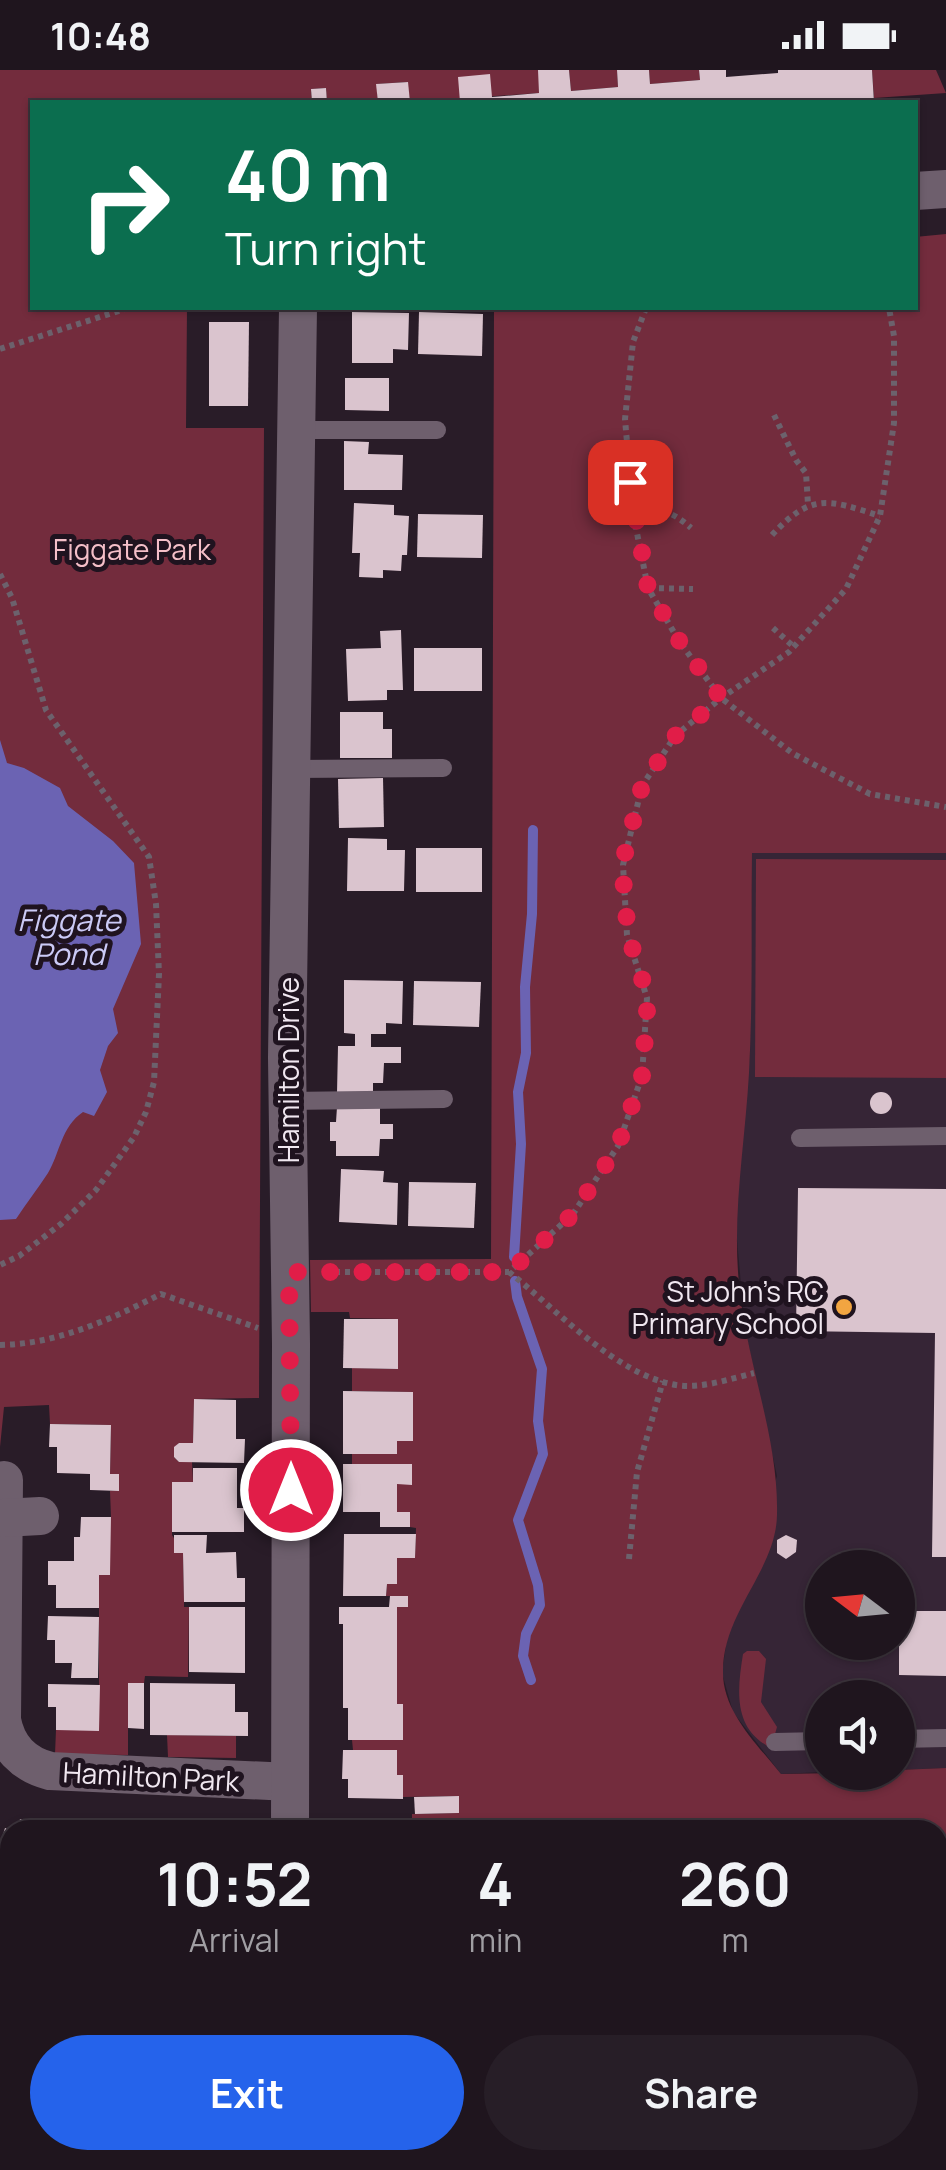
<!DOCTYPE html>
<style>
:root{--surface:#1f151e;--page:#271e27;--text:#f1f3f6;--muted:#a19fa4;--line:#3c343c;--accent:#2563eb}
body{margin:0;font-family:Manrope,sans-serif;background:var(--page);color:var(--text);height:100vh;display:flex;flex-direction:column;font-size:38px;white-space:nowrap}
*{box-sizing:border-box;margin:0}
p{font-size:32px;color:var(--muted)}
.icon{flex:none;width:55px;height:55px;fill:none;stroke:currentColor;stroke-width:2;stroke-linecap:round;stroke-linejoin:round}
.map{position:relative;flex:1;overflow:hidden}
.sheet{position:absolute;left:0px;top:1750px;width:948px;height:350px;display:flex;flex-direction:column;background:var(--surface);border-radius:30px 30px 0 0;box-shadow:0 2px 8px #0004,0 0 0 2px var(--line)}
.sheet>*{flex:none}
.guide{position:absolute;left:30px;top:30px;width:888px;height:210px;border-radius:0px;box-shadow:0 2px 8px #0004,0 0 0 2px var(--line);background:#0b6e4f;color:#fff;overflow:hidden}
.needle{width:65px;rotate:286deg}
.tools{position:absolute;left:805px;top:1480px;display:grid;gap:20px}
.tools a{display:grid;place-items:center;width:110px;height:110px;border-radius:50%;background:var(--surface);box-shadow:0 2px 8px #0004,0 0 0 2px var(--line);font-size:50px}
.pin{position:absolute;display:grid;place-items:center;width:85px;height:85px;color:#fff;margin:-42px;border-radius:20px;box-shadow:0 5px 15px #0006}
.me{position:absolute;width:110px;margin:-55px;rotate:0deg;stroke-linejoin:round;filter:drop-shadow(0 0 8px #0008)}
.turn{display:flex;align-items:center;gap:35px;height:210px;padding:0 30px;font-size:45px}
.turn .icon{width:130px;height:130px;stroke-width:2.5}
.turn b{display:block;font-size:70px;line-height:85px}
.eta{display:flex;justify-content:space-evenly;align-items:center;height:170px;text-align:center}
.eta b{font-size:60px;font-weight:700;line-height:70px}
.action{display:flex;gap:20px;margin-top:auto;padding:20px 30px}
.action a{flex:1;height:115px;border-radius:60px;background:var(--accent);color:#fff;font-size:40px;font-weight:700;line-height:115px;text-align:center}
.action a+a{background:var(--page);color:var(--text)}
.status{display:flex;justify-content:space-between;align-items:center;height:70px;padding:0 50px;background:var(--surface);direction:ltr}
.status svg{height:28px;fill:currentColor}
.map>svg:first-child{display:block}
.built{fill:#362536;fill-rule:evenodd}
.green{fill:#732c3d}
.water{fill:#6b63b3}
.lines{fill:none;stroke-linecap:round;stroke-linejoin:round}
.stream{stroke:#6b63b3;stroke-width:10}
.building{fill:#dac4ce}
.path{stroke:#6c616c;stroke-width:6;stroke-dasharray:5 5;stroke-linecap:butt}
.lane{stroke:#6e5f6d;stroke-width:18}
.street{stroke:#6e5f6d;stroke-width:38}
.secondary{stroke:#6e5f6d;stroke-width:52}
.route{stroke:#e11d48;stroke-width:18;stroke-dasharray:0 32.4}
.poi-dot{fill:#f2a541;stroke:#1f131f;stroke-width:4}
.labels{text-anchor:middle;dominant-baseline:central;stroke-width:10;stroke-linejoin:round;paint-order:stroke}
.park-label{font-size:28px;fill:#f4bfc8;stroke:#1f131f}
.street-label{font-size:28px;fill:#f0e7f0;stroke:#1f131f}
.poi-label{font-size:28px;fill:#f0e7f0;stroke:#1f131f;text-anchor:end}
.water-label{font-size:30px;font-style:italic;fill:#cbcaf6;stroke:#1f131f}
</style>
<div class="status"><b>10:48</b><svg viewBox="0 0 49 12"><path d="M0 12V9h3v3zM5 12V6h3v6zM10 12V3h3v9zM15 12V0h3v12zM26 1h20v11H26zM47 4h2v5h-2z"/></svg></div>
<div class="map">
<svg width="946" height="2100" viewBox="0 0 946 2100">
<rect width="100%" height="100%" fill="#291c28"/>
<path class="built" d="M752 782 946 783V1698L898 1700V1628H822V1702L781 1704 733 1642 722 1603 728 1560 777 1406 745 1259 737 1170V1128L750 982ZM822 1498H898V1572H822Z"/>
<g class="green">
<path d="M0 0H540L539 23 410 32 407 12 377 14 378 30 327 32 326 18 311 19 312 32H32V238H187L186 358H264L259 1328 194 1329 193 1373H179L174 1378V1387L179 1392H192L193 1412 172 1413V1465L183 1483 184 1533V1537H189L188 1607 145 1606 144 1613H128V1685L55 1684 56 1660H99V1505L111 1447 110 1421 119 1420V1405L110 1404 111 1355 50 1354 49 1335 4 1337 0 1377Z"/>
<path d="M569 0H617L618 17 571 21Z"/>
<path d="M649 0H699L700 10 650 14Z"/>
<path d="M872 0H936L946 23 874 28Z"/>
<path d="M946 164V783H752C751 856 753 930 749 1003 745 1074 732 1143 739 1214 746 1292 779 1367 777 1445 776 1500 723 1542 723 1601 722 1641 757 1674 781 1704L898 1702V1700L946 1698V1886H938V1760H412V1744L459 1743 458 1726 403 1727V1705H397L396 1680H353L352 1670 403 1634H397V1537H408V1526H386L387 1514H397V1488H415L416 1458 410 1457V1443L397 1442V1414H412V1395L352 1394V1384H396L397 1371H412L413 1322 352 1321V1298L397 1299 398 1249 350 1248 349 1242H311L310 1190 491 1189 494 238H915V167Z"/>
<path d="M756 789 946 790V1008L755 1007Z"/>
<path d="M747 1581H759L766 1589 761 1632 777 1657 771 1678C733 1659 737 1621 743 1584Z"/>
<path d="M167 1665 236 1666V1688L168 1687Z"/>
<path d="M0 1829 10 1832V1953L0 1954Z"/>
</g>
<path class="water" d="M0 670 7 693 24 698 60 718 68 736 113 771 134 793 141 874 113 939 118 963 108 976 100 1000 107 1022 94 1046 83 1042C61 1057 60 1083 48 1103 38 1118 26 1134 16 1149L0 1150Z"/>
<g class="lines">
<g class="stream">
<path d="M514 1187 521 1074 518 1022 526 983 525 917 532 844 533 760"/>
<path d="M515 1211 517 1227 542 1299 538 1351 543 1384 518 1450 538 1515 540 1535 526 1564 523 1586 531 1610"/>
</g>
</g>
<g class="building">
<path d="M538 0H569L571 21 618 17 617 0H649L650 14 700 10 699 0H726V7L778 3V0H872L874 32H460L458 7 490 4 492 27 539 23Z"/>
<path d="M408 12 410 32H378L376 14Z"/>
<path d="M326 18 327 32H312L311 19Z"/>
<path d="M352 242 409 243 408 280 393 279V293H352Z"/>
<path d="M419 242 483 244 482 286 418 284Z"/>
<path d="M209 252H249L248 336H209Z"/>
<path d="M345 308H389V341L345 340Z"/>
<path d="M344 371 369 372 368 384 403 385 402 420H344Z"/>
<path d="M354 433 394 435V445L409 446 407 485H402L401 501 383 500V508L359 507 360 483H352Z"/>
<path d="M418 444 483 445 482 488 417 487Z"/>
<path d="M401 560 403 620H387V630L348 631 346 579 381 578 380 561Z"/>
<rect x="414" y="578" width="68" height="43"/>
<path d="M340 642H383V659H392V688H340Z"/>
<path d="M383 708 384 757 339 758 338 709Z"/>
<path d="M348 768 387 769V780H405L404 821H347Z"/>
<rect x="416" y="778" width="66" height="44"/>
<path d="M344 910 403 911 402 954 386 953V964H371V977H401V993H384L383 1013H373V1024L337 1023 338 976H355V964L344 963Z"/>
<path d="M414 911 481 912 479 957 413 955Z"/>
<circle cx="881" cy="1033" r="11"/>
<path d="M337 1037 380 1038V1054H393V1069H380L379 1086H336V1071H330V1052H336Z"/>
<path d="M341 1099 384 1101 383 1112 398 1113 397 1155 339 1152Z"/>
<path d="M409 1112 476 1113 474 1158 408 1156Z"/>
<path d="M798 1118 946 1119V1487H932L935 1263 796 1261Z"/>
<path d="M344 1249H398V1299L343 1298Z"/>
<path d="M343 1321 413 1322V1371H397V1384H343Z"/>
<path d="M194 1329 236 1330V1369H245L244 1393 179 1392 174 1387V1377L179 1373H193Z"/>
<path d="M50 1354 111 1355 110 1404H119V1421L90 1420V1404L57 1403V1377H49Z"/>
<path d="M343 1394H412V1415L397 1414V1442H410V1457H380V1442H343Z"/>
<path d="M193 1398H237V1438H244V1462H172V1412H193Z"/>
<path d="M81 1447H111L110 1505H99V1538H56V1515H48V1491H74V1467H80Z"/>
<path d="M344 1464H416L415 1488H397V1514H387L386 1526H343Z"/>
<path d="M174 1465H207L206 1483 236 1482 237 1508H245V1532H184L183 1483H174Z"/>
<path d="M786 1465 797 1470 796 1482 786 1489 777 1483V1470Z"/>
<path d="M390 1526H408V1537H397V1634H403V1670H348V1638H343V1554H339V1537H389Z"/>
<path d="M189 1537H245V1603L189 1602Z"/>
<path d="M899 1541H946V1606L899 1605Z"/>
<path d="M48 1546 99 1547 98 1608H71L72 1593H55V1570H47Z"/>
<path d="M128 1613H144V1659L128 1658Z"/>
<path d="M150 1613 235 1614V1642H248V1666L150 1665Z"/>
<path d="M48 1614 100 1615 99 1661 56 1660V1637H48Z"/>
<path d="M343 1680H397V1705H403V1729L348 1728V1709H342Z"/>
<path d="M459 1726V1743L415 1744 414 1727Z"/>
<path d="M20 1749 50 1757 49 1760H17Z"/>
<rect x="338" y="1752" width="74" height="8"/>
<rect x="83" y="1756" width="30" height="4"/>
<path d="M5 1758 10 1760V1831L0 1829V1774Z"/>
<path d="M938 1886H946V1917L938 1918Z"/>
<path d="M10 1953V2005L0 2006V1954Z"/>
<path d="M938 2084H943L944 2100H864V2090H938Z"/>
<path d="M831 2093V2100H784V2097Z"/>
</g>
<g class="lines">
<g class="path">
<path d="M646 238 633 272 625 349 633 443 648 518 679 571 721 628 792 683 870 724 946 737"/>
<path d="M0 279 128 238"/>
<path d="M774 345 796 390 806 403 808 434"/>
<path d="M633 443C659 437 672 441 691 458"/>
<path d="M772 465C811 423 828 429 880 446"/>
<path d="M0 504 12 528 46 640 149 787 156 834 159 904 154 1012 146 1042 134 1067 96 1120 61 1154 19 1186 0 1195"/>
<path d="M649 518 693 519"/>
<path d="M773 558 794 577"/>
<path d="M325 1202H509L573 1144 618 1076 642 1006 647 928 627 865 623 795 642 716 675 666 721 628 789 582 846 519 880 446 894 353V266L889 238"/>
<path d="M509 1202C556 1239 616 1305 676 1315 701 1319 730 1309 754 1303"/>
<path d="M0 1275C58 1274 111 1249 161 1224L258 1258"/>
<path d="M629 1489 637 1402 663 1311"/>
</g>
<g class="lane">
<path d="M297 360H437"/>
<path d="M291 699 443 698"/>
<path d="M287 1031 444 1029"/>
<path d="M800 1068 946 1066"/>
<path d="M898 1669 946 1668"/>
<path d="M775 1672 822 1671"/>
</g>
<g class="street">
<path d="M915 121 946 119"/>
<path d="M4 1410 2 1650C7 1677 23 1694 50 1701L290 1712"/>
<path d="M3 1448 40 1446"/>
<path d="M290 1760 291 1274 287 988 298 238"/>
<path d="M260 2090 261 2100"/>
<path d="M621 2090 623 2100"/>
</g>
<g class="secondary">
<path d="M938 1997 946 1996"/>
<path d="M0 2083 10 2082"/>
</g>
</g>
<g class="lines">
<path class="route" d="M291 1420 289 1202H509L573 1144 618 1076 642 1006 648 928 628 864 622 795 642 716 675 666 721 628 680 572 648 518 630 412"/>
</g>
<circle class="poi-dot" cx="844" cy="1237" r="10"/>
<g class="labels">
<g class="park-label">
<text x="132" y="479">Figgate Park</text>
</g>
<g class="street-label">
<text transform="translate(288 1000) rotate(-90)">Hamilton Drive</text>
<text transform="translate(151 1706) rotate(3)">Hamilton Park</text>
</g>
<g class="poi-label">
<text x="824" y="1221">St John's RC<tspan x="824" dy="32">Primary School</tspan></text>
</g>
<g class="water-label">
<text x="69" y="849">Figgate<tspan x="69" dy="34">Pond</tspan></text>
</g>
</g>
</svg>
<div class="tools">
<a><svg class="needle" viewBox="-14 -14 28 28"><path d="M0-13l5 13h-10z" fill="#e53935"/><path d="M0 13l5-13h-10z" fill="#a19fa4"/></svg></a>
<a><svg class="icon" aria-label="sound" viewBox="0 0 24 24"><path d="M4 9h4l5-4v14l-5-4H4zM17 9q2 3 0 6"/></svg></a>
</div>
<div class="pin" style="left:630px;top:412px;background:#d93025"><svg class="icon" aria-label="arrive" viewBox="0 0 24 24"><path d="M6 21V4h12l-3 4 3 4H6"/></svg></div>
<svg class="me" style="left:291px;top:1420px" viewBox="-20 -20 40 40"><circle r="17" fill="#e11d48" stroke="#fff" stroke-width="3"/><path d="M0-11L8 9 0 5-8 9z" fill="#fff"/></svg>
<div class="guide">
<div class="turn"><svg class="icon" aria-label="right" viewBox="0 0 24 24"><path d="M7 20v-9h11M14 6l5 5-5 5"/></svg><div><b>40 m</b>Turn right</div></div>
</div>
<section class="sheet">
<div class="eta">
<div><b>10:52</b><p>Arrival</p></div>
<div><b>4</b><p>min</p></div>
<div><b>260</b><p>m</p></div>
</div>
<div class="action"><a>Exit</a><a>Share</a></div>
</section>
</div>
